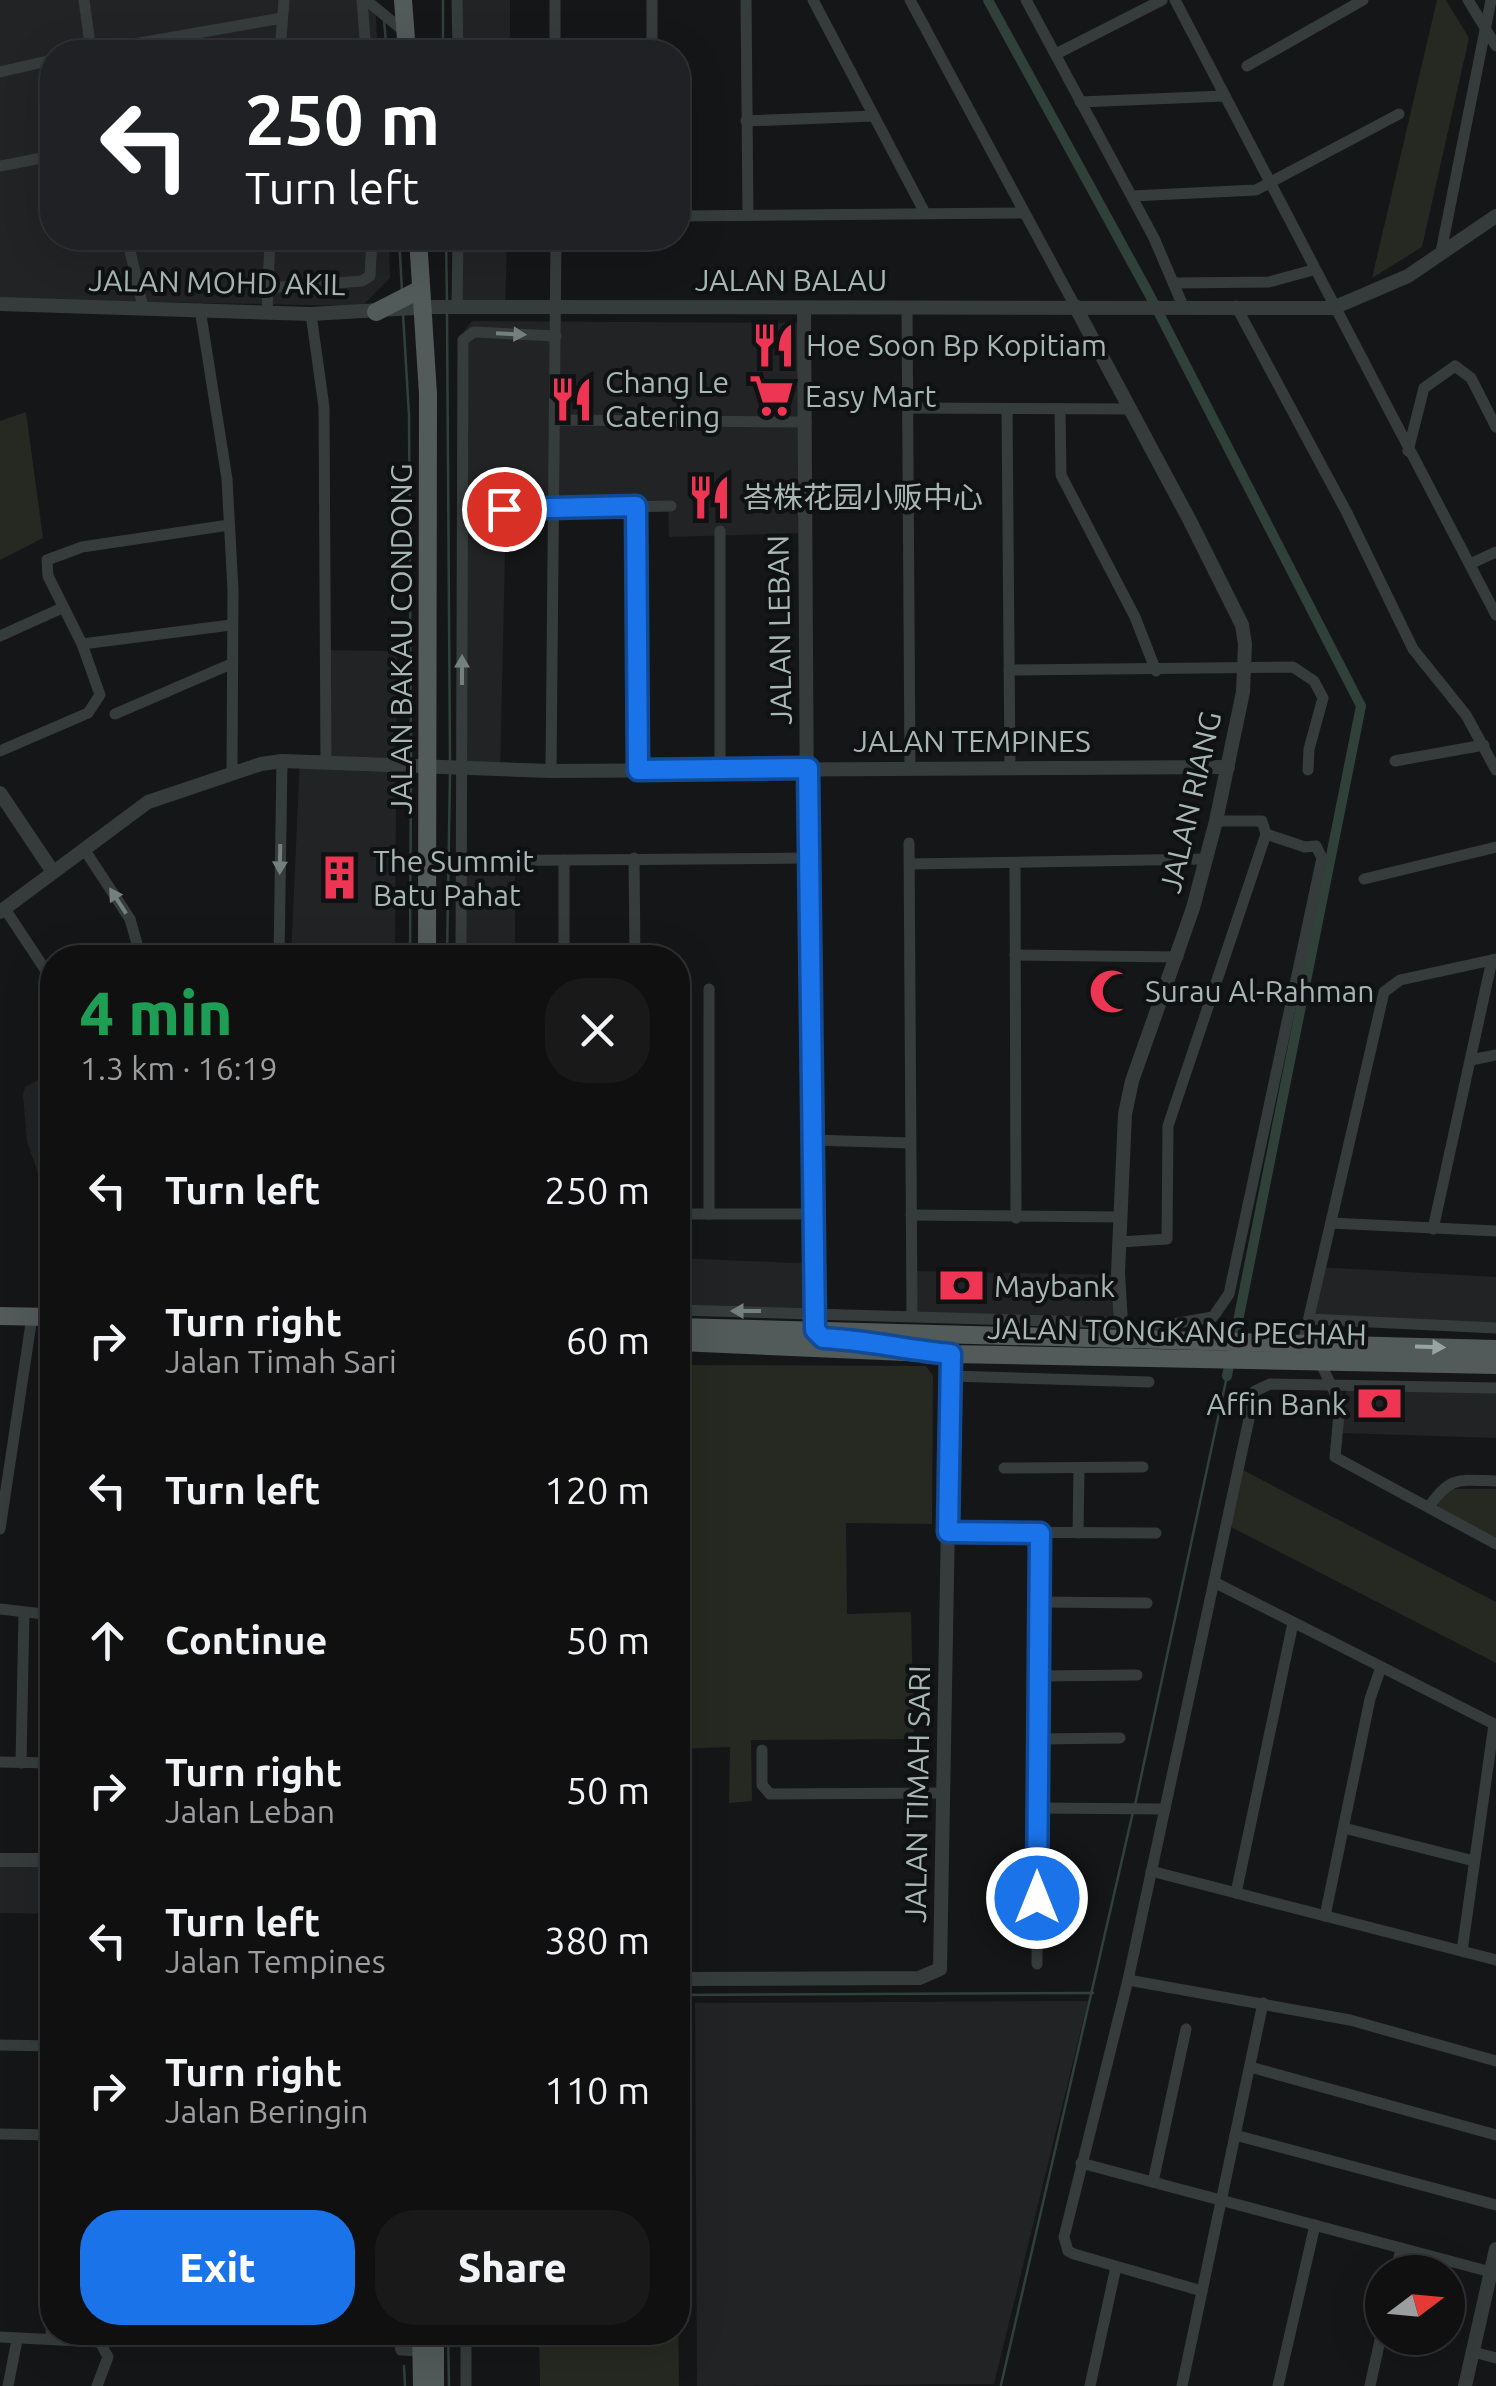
<!DOCTYPE html>
<meta charset="utf-8">
<style>
:root{--surface:#101011;--page:#19191a;--text:#f1f3f6;--muted:#9c9d9f;--line:#303031;--accent:#1a73e8}
body{margin:0;font-family:Ubuntu,"Noto Sans SC",sans-serif;background:var(--page);color:var(--text);height:100vh;display:flex;flex-direction:column;font-size:38px;white-space:nowrap}
*{box-sizing:border-box;margin:0}
p{font-size:32px;color:var(--muted)}
.icon{flex:none;width:55px;height:55px;fill:none;stroke:currentColor;stroke-width:2;stroke-linecap:round;stroke-linejoin:round}
.map{position:relative;flex:1;overflow:hidden}
.panel{position:absolute;left:40px;top:945px;width:650px;height:1400px;display:flex;flex-direction:column;background:var(--surface);border-radius:40px;box-shadow:0 10px 40px #0002,0 0 0 2px var(--line)}
.panel>*{flex:none}
.banner{position:absolute;left:40px;top:40px;width:650px;height:210px;border-radius:40px;box-shadow:0 10px 40px #0002,0 0 0 2px var(--line);background:#202124;color:#fff;overflow:hidden}
.needle{width:65px;rotate:74deg}
.tools{position:absolute;left:1365px;top:2255px;display:grid;gap:20px}
.tools a{display:grid;place-items:center;width:100px;height:100px;border-radius:50%;background:var(--surface);box-shadow:0 10px 40px #0002,0 0 0 2px var(--line);font-size:50px}
.pin{position:absolute;display:grid;place-items:center;width:85px;height:85px;color:#fff;margin:-42px;border:5px solid #fff;border-radius:50%;box-shadow:0 2px 10px #0007}
.me{position:absolute;width:110px;margin:-55px;rotate:0deg;stroke-linejoin:round;filter:drop-shadow(0 0 8px #0008)}
.turn{display:flex;align-items:center;gap:35px;height:210px;padding:0 40px;font-size:45px}
.turn .icon{width:130px;height:130px;stroke-width:2.5}
.turn b{display:block;font-size:70px;line-height:85px}
.round{display:grid;place-items:center;flex:none;width:105px;height:105px;border-radius:40px;background:var(--page)}
.overview{display:flex;align-items:center;justify-content:space-between;height:170px;padding:0 40px}
h1{font-size:60px;font-weight:800;line-height:75px;color:#1e9e55}
.primary-button{display:flex;gap:20px;margin-top:auto;padding:20px 40px}
.primary-button a{flex:1;height:115px;border-radius:40px;background:var(--accent);color:#fff;font-size:40px;font-weight:800;line-height:115px;text-align:center}
.primary-button a+a{background:var(--page);color:var(--text)}
ul{padding:0;list-style:none}
li{display:flex;align-items:center;gap:30px;height:150px;padding:0 40px}
li div{flex:1}
li b{display:block;font-size:38px}
li em{font-style:normal}
.map>svg:first-child{display:block}
.built{fill:#212324}
.green{fill:#262921}
.lines{fill:none;stroke-linecap:round;stroke-linejoin:round}
.stream{stroke:#30413a;stroke-width:2.5}
.canal{stroke:#30413a;stroke-width:10}
.minor{stroke:#363c3c;stroke-width:11}
.tertiary{stroke:#363c3c;stroke-width:14}
.primary{stroke:#525b5a;stroke-width:18}
.oneway{fill:#74807e}
.oneway2{fill:#96a5a2}
.route-casing{stroke:#114b97;stroke-width:25}
.route{stroke:#1a73e8;stroke-width:18}
.labels{text-anchor:middle;dominant-baseline:central;stroke-width:8;stroke-linejoin:round;paint-order:stroke}
.street-label{font-size:30px;fill:#a7b7b4;stroke:#101112}
.poi-label{font-size:30px;fill:#a7b7b4;stroke:#101112;text-anchor:start}
</style>
<div class="map">
<svg width="1496" height="2386" viewBox="0 0 1496 2386">
<rect width="100%" height="100%" fill="#151617"/>
<g class="built">
<path d="M0 0H375L378 52H52V238H389L390 278 362 306 0 299Z"/>
<path d="M454 0H510V52H455Z"/>
<path d="M454 238H507L505 314 453 313Z"/>
<path d="M472 321 811 323V533L669 537 668 510 506 512 500 776 459 773V338Z"/>
<path d="M322 650 397 651 395 957 291 958 300 755H322Z"/>
<path d="M459 858H515V957L458 958Z"/>
<path d="M52 1072V1212L27 1142 23 1095 25 1087Z"/>
<path d="M678 1258 819 1264 821 1315 678 1313Z"/>
<path d="M1318 1267 1496 1277V1332L1305 1323Z"/>
<path d="M907 1271 1124 1275 1126 1323 908 1320Z"/>
<path d="M1348 1381 1496 1385V1438L1340 1433Z"/>
<path d="M0 1853 52 1854V1914L0 1913Z"/>
<path d="M1088 2001 994 2384 697 2386 695 2003Z"/>
</g>
<g class="green">
<path d="M1437 0H1446L1469 38 1422 247 1372 278Z"/>
<path d="M26 412 43 538 0 560V421Z"/>
<path d="M678 1365 926 1366 933 1376 932 1524 846 1523 847 1614 911 1612 914 1739 751 1740 752 1801 729 1803 730 1747 678 1749Z"/>
<path d="M1239 1468 1496 1602V1663L1227 1525Z"/>
<path d="M1441 1489H1496V1539L1437 1509Z"/>
<path d="M678 2290 679 2386H540L539 2333 678 2332Z"/>
</g>
<g class="lines">
<g class="stream">
<path d="M443 0V52"/>
<path d="M384 21 387 52"/>
<path d="M399 238 402 291"/>
<path d="M446 238 447 301"/>
<path d="M403 314 409 415 411 761"/>
<path d="M447 314 450 761"/>
<path d="M410 958 411 774"/>
<path d="M447 958 450 774"/>
<path d="M1135 1805 1227 1376"/>
<path d="M678 1995 1093 1993"/>
<path d="M404 2332V2337"/>
<path d="M448 2332 449 2386"/>
<path d="M404 2366 405 2386"/>
<path d="M1001 2385 1133 1812"/>
</g>
<path class="canal" d="M988 0 1148 292 1361 706 1227 1376"/>
<g class="minor">
<path d="M84 0 91 52"/>
<path d="M362 0 366 52"/>
<path d="M366 0 405 32"/>
<path d="M457 0 458 52"/>
<path d="M555 0V52"/>
<path d="M746 0 748 215"/>
<path d="M813 0 925 213"/>
<path d="M910 0 1075 306"/>
<path d="M1026 0 1154 238 1183 306"/>
<path d="M1175 0 1496 615"/>
<path d="M1468 0 1496 46"/>
<path d="M88 52 282 18"/>
<path d="M280 52 284 0"/>
<path d="M652 52V0"/>
<path d="M1056 54 1162 0"/>
<path d="M1247 66 1363 0"/>
<path d="M0 72 52 60"/>
<path d="M1080 102 1224 96"/>
<path d="M746 121 874 116"/>
<path d="M0 166 52 156"/>
<path d="M1132 196 1256 190 1399 114"/>
<path d="M678 216 1021 213"/>
<path d="M127 238 143 307"/>
<path d="M1441 252 1491 0"/>
<path d="M1176 283 1269 282 1313 270"/>
<path d="M268 288 362 281 370 276 372 238"/>
<path d="M1236 306 1347 513 1413 649 1466 715 1496 770"/>
<path d="M457 307 458 238"/>
<path d="M907 307 910 768"/>
<path d="M200 309 227 479 233 590 232 773"/>
<path d="M267 312 270 238"/>
<path d="M311 314 324 407 326 762"/>
<path d="M908 408 1132 409"/>
<path d="M1007 409 1010 769"/>
<path d="M1060 409 1061 475 1135 617 1156 671"/>
<path d="M555 420 806 422"/>
<path d="M1408 451 1424 388 1455 366 1471 378 1496 427"/>
<path d="M636 505 638 770"/>
<path d="M463 510 671 506"/>
<path d="M1470 564 1496 552"/>
<path d="M0 636 62 608"/>
<path d="M82 644 231 625"/>
<path d="M1009 670 1293 667 1314 681 1323 698 1309 749 1308 770"/>
<path d="M115 714 231 664"/>
<path d="M0 751 88 713 100 695 82 644 48 576 47 560 82 547 229 525"/>
<path d="M1395 761 1484 745"/>
<path d="M720 769V531"/>
<path d="M551 771 556 238"/>
<path d="M909 843 912 1316"/>
<path d="M84 849 130 919 141 958"/>
<path d="M634 858 635 958"/>
<path d="M564 860V958"/>
<path d="M462 861 808 858"/>
<path d="M1015 863 1016 1218"/>
<path d="M910 864 1205 859"/>
<path d="M1364 879 1496 847"/>
<path d="M5 909 52 980"/>
<path d="M1015 955 1178 957"/>
<path d="M279 958 282 761"/>
<path d="M461 958 463 340 474 332 556 336"/>
<path d="M709 989V1214"/>
<path d="M1471 1060 1496 1055"/>
<path d="M812 1140 910 1143"/>
<path d="M678 1214H812"/>
<path d="M911 1215 1120 1217"/>
<path d="M1331 1223 1496 1231"/>
<path d="M1433 1229 1492 960"/>
<path d="M1120 1242 1167 1239 1168 1126 1266 834 1262 821H1216"/>
<path d="M678 1310 1121 1323"/>
<path d="M1309 1319 1496 1328"/>
<path d="M1156 1342 1161 1326 1213 1317 1229 1294 1322 858 1316 846 1305 847 1266 834"/>
<path d="M1303 1343 1384 992 1400 980 1496 959"/>
<path d="M1320 1362 1340 1404 1335 1457 1496 1544"/>
<path d="M950 1376 1149 1382"/>
<path d="M1004 1468 1143 1467"/>
<path d="M1429 1507C1450 1475 1460 1480 1496 1481"/>
<path d="M0 1529 32 1317"/>
<path d="M948 1532 1156 1533"/>
<path d="M1078 1533 1079 1468"/>
<path d="M1214 1582 1496 1725"/>
<path d="M1039 1602 1147 1603"/>
<path d="M0 1609 52 1615"/>
<path d="M1038 1676 1137 1675"/>
<path d="M1038 1739 1120 1738"/>
<path d="M762 1750V1785L770 1794 943 1793"/>
<path d="M0 1762 52 1763"/>
<path d="M21 1763 24 1613"/>
<path d="M1038 1808 1165 1809"/>
<path d="M1344 1828 1474 1861"/>
<path d="M1151 1871 1496 1960"/>
<path d="M1236 1893 1293 1623"/>
<path d="M1325 1916 1370 1699 1381 1667"/>
<path d="M1462 1951 1494 1724"/>
<path d="M1037 1964 1039 1533"/>
<path d="M1128 1980 1350 2020 1496 2061"/>
<path d="M0 2045 52 2046"/>
<path d="M1250 2067 1496 2135"/>
<path d="M0 2134 52 2135"/>
<path d="M1235 2135 1496 2205"/>
<path d="M1081 2163 1491 2272"/>
<path d="M1153 2182 1186 2029"/>
<path d="M1396 2272 1401 2248"/>
<path d="M1202 2291 1074 2254 1068 2251 1064 2237 1128 1980 1255 1391 1270 1384 1496 1388"/>
<path d="M397 2332 401 2350 421 2351"/>
<path d="M466 2332V2386"/>
<path d="M0 2337 100 2342 108 2357 97 2386"/>
<path d="M51 2339 52 2297"/>
<path d="M1473 2352 1496 2358"/>
<path d="M8 2386 17 2340"/>
<path d="M1090 2386 1116 2267"/>
<path d="M1182 2386 1263 2003"/>
<path d="M1278 2386 1315 2225"/>
<path d="M1370 2386 1382 2331"/>
</g>
<g class="tertiary">
<path d="M0 304 311 314 432 307 1333 308 1408 276 1496 216"/>
<path d="M1075 306 1190 521 1242 625 1245 644 1243 692 1216 821 1193 908 1132 1081 1125 1114 1118 1273 1121 1323 1127 1346"/>
<path d="M804 308 808 988 815 1330"/>
<path d="M0 793 53 872"/>
<path d="M0 912 148 802 261 764 282 761 551 771 1228 767"/>
<path d="M0 1860H52"/>
<path d="M678 1979 919 1978 940 1969 951 1354"/>
<path d="M1465 2386 1496 2249"/>
</g>
<g class="primary">
<path d="M403 0 407 52"/>
<path d="M418 238 428 394 427 958"/>
<path d="M376 312 421 289"/>
<path d="M0 1316 52 1317"/>
<path d="M678 1327 1496 1349"/>
<path d="M678 1342 951 1354 1496 1365"/>
<path d="M421 2332 422 2386"/>
<path d="M435 2332V2386"/>
</g>
</g>
<defs><path id="oneway-solid" d="M-6-.8H1V-3.2L6.5 0L1 3.2V.8H-6Z" transform="scale(2.5)"/></defs>
<g class="oneway">
<use href="#oneway-solid" transform="translate(511 334) rotate(3)"/>
<use href="#oneway-solid" transform="translate(462 670) rotate(-90)"/>
<use href="#oneway-solid" transform="translate(280 859) rotate(91)"/>
<use href="#oneway-solid" transform="translate(118 901) rotate(-123)"/>
<use href="#oneway-solid" transform="translate(746 1311) rotate(-180)"/>
</g>
<use class="oneway2" href="#oneway-solid" transform="translate(1430 1347) rotate(2)"/>
<g class="lines">
<defs>
<path id="route" d="M504 509 636 506 638 770 808 768 815 1330 823 1338C867 1340 906 1350 951 1354L948 1532 1040 1533 1037 1898"/>
</defs>
<use href="#route" class="route-casing"/>
<use href="#route" class="route"/>
</g>
<defs>
<symbol id="restaurant-bare" viewBox="-9 -9 18 18"><path d="M-5-6h1v4h1v-4h1v4h1v-4h1v5L-1.5 .5V6h-2V.5L-5-1ZM5-6V6H3V1.5H1.5Q1.5-4 5-6Z" fill="#ee3554" stroke="#101112" stroke-width="2.5" paint-order="stroke"/></symbol>
<symbol id="supermarket-bare" viewBox="-9 -9 18 18"><path d="M-6-5.5h2.5l.6 2H6L4.5 2H-2.5L-4.4-4H-6ZM-1.5 3.2a1.3 1.3 0 1 0 .1 0ZM3 3.2a1.3 1.3 0 1 0 .1 0Z" fill="#ee3554" stroke="#101112" stroke-width="2.5" paint-order="stroke"/></symbol>
<symbol id="building-bare" viewBox="-9 -9 18 18"><path d="M-4-6H4V6H1V3H-1V6H-4ZM-2.5-4.3h1.7v1.8h-1.7ZM.8-4.3h1.7v1.8H.8ZM-2.5-1h1.7V.8h-1.7ZM.8-1h1.7V.8H.8Z" fill="#ee3554" stroke="#101112" stroke-width="2.5" paint-order="stroke"/></symbol>
<symbol id="mosque-bare" viewBox="-9 -9 18 18"><path d="M3.5-4.9A6 6 0 1 0 3.5 4.9A5 5 0 1 1 3.5-4.9Z" fill="#ee3554" stroke="#101112" stroke-width="2.5" paint-order="stroke"/></symbol>
<symbol id="bank-bare" viewBox="-9 -9 18 18"><path d="M-6-4H6V4H-6ZM0-2.3a2.3 2.3 0 1 0 0 4.6a2.3 2.3 0 1 0 0-4.6Z" fill="#ee3554" stroke="#101112" stroke-width="2.5" paint-order="stroke"/></symbol>
</defs>
<g fill-rule="evenodd">
<use href="#restaurant-bare" x="742" y="314" width="63" height="63"/>
<use href="#supermarket-bare" x="740" y="364" width="63" height="63"/>
<use href="#restaurant-bare" x="540" y="368" width="63" height="63"/>
<use href="#restaurant-bare" x="678" y="466" width="63" height="63"/>
<use href="#building-bare" x="308" y="846" width="63" height="63"/>
<use href="#mosque-bare" x="1080" y="960" width="63" height="63"/>
<use href="#bank-bare" x="930" y="1254" width="63" height="63"/>
<use href="#bank-bare" x="1348" y="1372" width="63" height="63"/>
</g>
<g class="labels">
<g class="street-label">
<text x="791" y="280">JALAN BALAU</text>
<text transform="translate(217 282) rotate(1)">JALAN MOHD AKIL</text>
<text transform="translate(779 630) rotate(-91)">JALAN LEBAN</text>
<text transform="translate(401 639) rotate(-90)">JALAN BAKAU CONDONG</text>
<text x="972" y="741">JALAN TEMPINES</text>
<text transform="translate(1190 802) rotate(-77)">JALAN RIANG</text>
<text transform="translate(1177 1331) rotate(1)">JALAN TONGKANG PECHAH</text>
<text transform="translate(917 1794) rotate(-89)">JALAN TIMAH SARI</text>
</g>
<g class="poi-label">
<text x="806" y="345">Hoe Soon Bp Kopitiam</text>
<text x="605" y="382">Chang Le<tspan x="605" dy="34">Catering</tspan></text>
<text x="805" y="396">Easy Mart</text>
<text x="743" y="497">峇株花园小贩中心</text>
<text x="373" y="861">The Summit<tspan x="373" dy="34">Batu Pahat</tspan></text>
<text x="1145" y="991">Surau Al-Rahman</text>
<text x="994" y="1286">Maybank</text>
<text x="1347" y="1404" text-anchor="end">Affin Bank</text>
</g>
</g>
</svg>
<div class="tools">
<a><svg class="needle" viewBox="-14 -14 28 28"><path d="M0-13l5 13h-10z" fill="#e53935"/><path d="M0 13l5-13h-10z" fill="#9c9d9f"/></svg></a>
</div>
<div class="pin" style="left:504px;top:509px;background:#d93025"><svg class="icon" aria-label="arrive" viewBox="0 0 24 24"><path d="M6 21V4h12l-3 4 3 4H6"/></svg></div>
<svg class="me" style="left:1037px;top:1898px" viewBox="-20 -20 40 40"><circle r="17" fill="#1a73e8" stroke="#fff" stroke-width="3"/><path d="M0-11L8 9 0 5-8 9z" fill="#fff"/></svg>
<div class="banner">
<div class="turn"><svg class="icon" aria-label="left" viewBox="0 0 24 24"><path d="M17 20v-9H6M10 6l-5 5 5 5"/></svg><div><b>250 m</b>Turn left</div></div>
</div>
<section class="panel">
<div class="overview"><div><h1>4 min</h1><p>1.3 km · 16:19</p></div><a class="round"><svg class="icon" aria-label="close" viewBox="0 0 24 24"><path d="M6 6l12 12M18 6L6 18"/></svg></a></div>
<ul>
<li><svg class="icon" aria-label="left" viewBox="0 0 24 24"><path d="M17 20v-9H6M10 6l-5 5 5 5"/></svg><div><b>Turn left</b></div><em>250 m</em></li>
<li><svg class="icon" aria-label="right" viewBox="0 0 24 24"><path d="M7 20v-9h11M14 6l5 5-5 5"/></svg><div><b>Turn right</b><p>Jalan Timah Sari</p></div><em>60 m</em></li>
<li><svg class="icon" aria-label="left" viewBox="0 0 24 24"><path d="M17 20v-9H6M10 6l-5 5 5 5"/></svg><div><b>Turn left</b></div><em>120 m</em></li>
<li><svg class="icon" aria-label="ahead" viewBox="0 0 24 24"><path d="M12 20V5M6 11l6-6 6 6"/></svg><div><b>Continue</b></div><em>50 m</em></li>
<li><svg class="icon" aria-label="right" viewBox="0 0 24 24"><path d="M7 20v-9h11M14 6l5 5-5 5"/></svg><div><b>Turn right</b><p>Jalan Leban</p></div><em>50 m</em></li>
<li><svg class="icon" aria-label="left" viewBox="0 0 24 24"><path d="M17 20v-9H6M10 6l-5 5 5 5"/></svg><div><b>Turn left</b><p>Jalan Tempines</p></div><em>380 m</em></li>
<li><svg class="icon" aria-label="right" viewBox="0 0 24 24"><path d="M7 20v-9h11M14 6l5 5-5 5"/></svg><div><b>Turn right</b><p>Jalan Beringin</p></div><em>110 m</em></li>
</ul>
<div class="primary-button"><a>Exit</a><a>Share</a></div>
</section>
</div>
